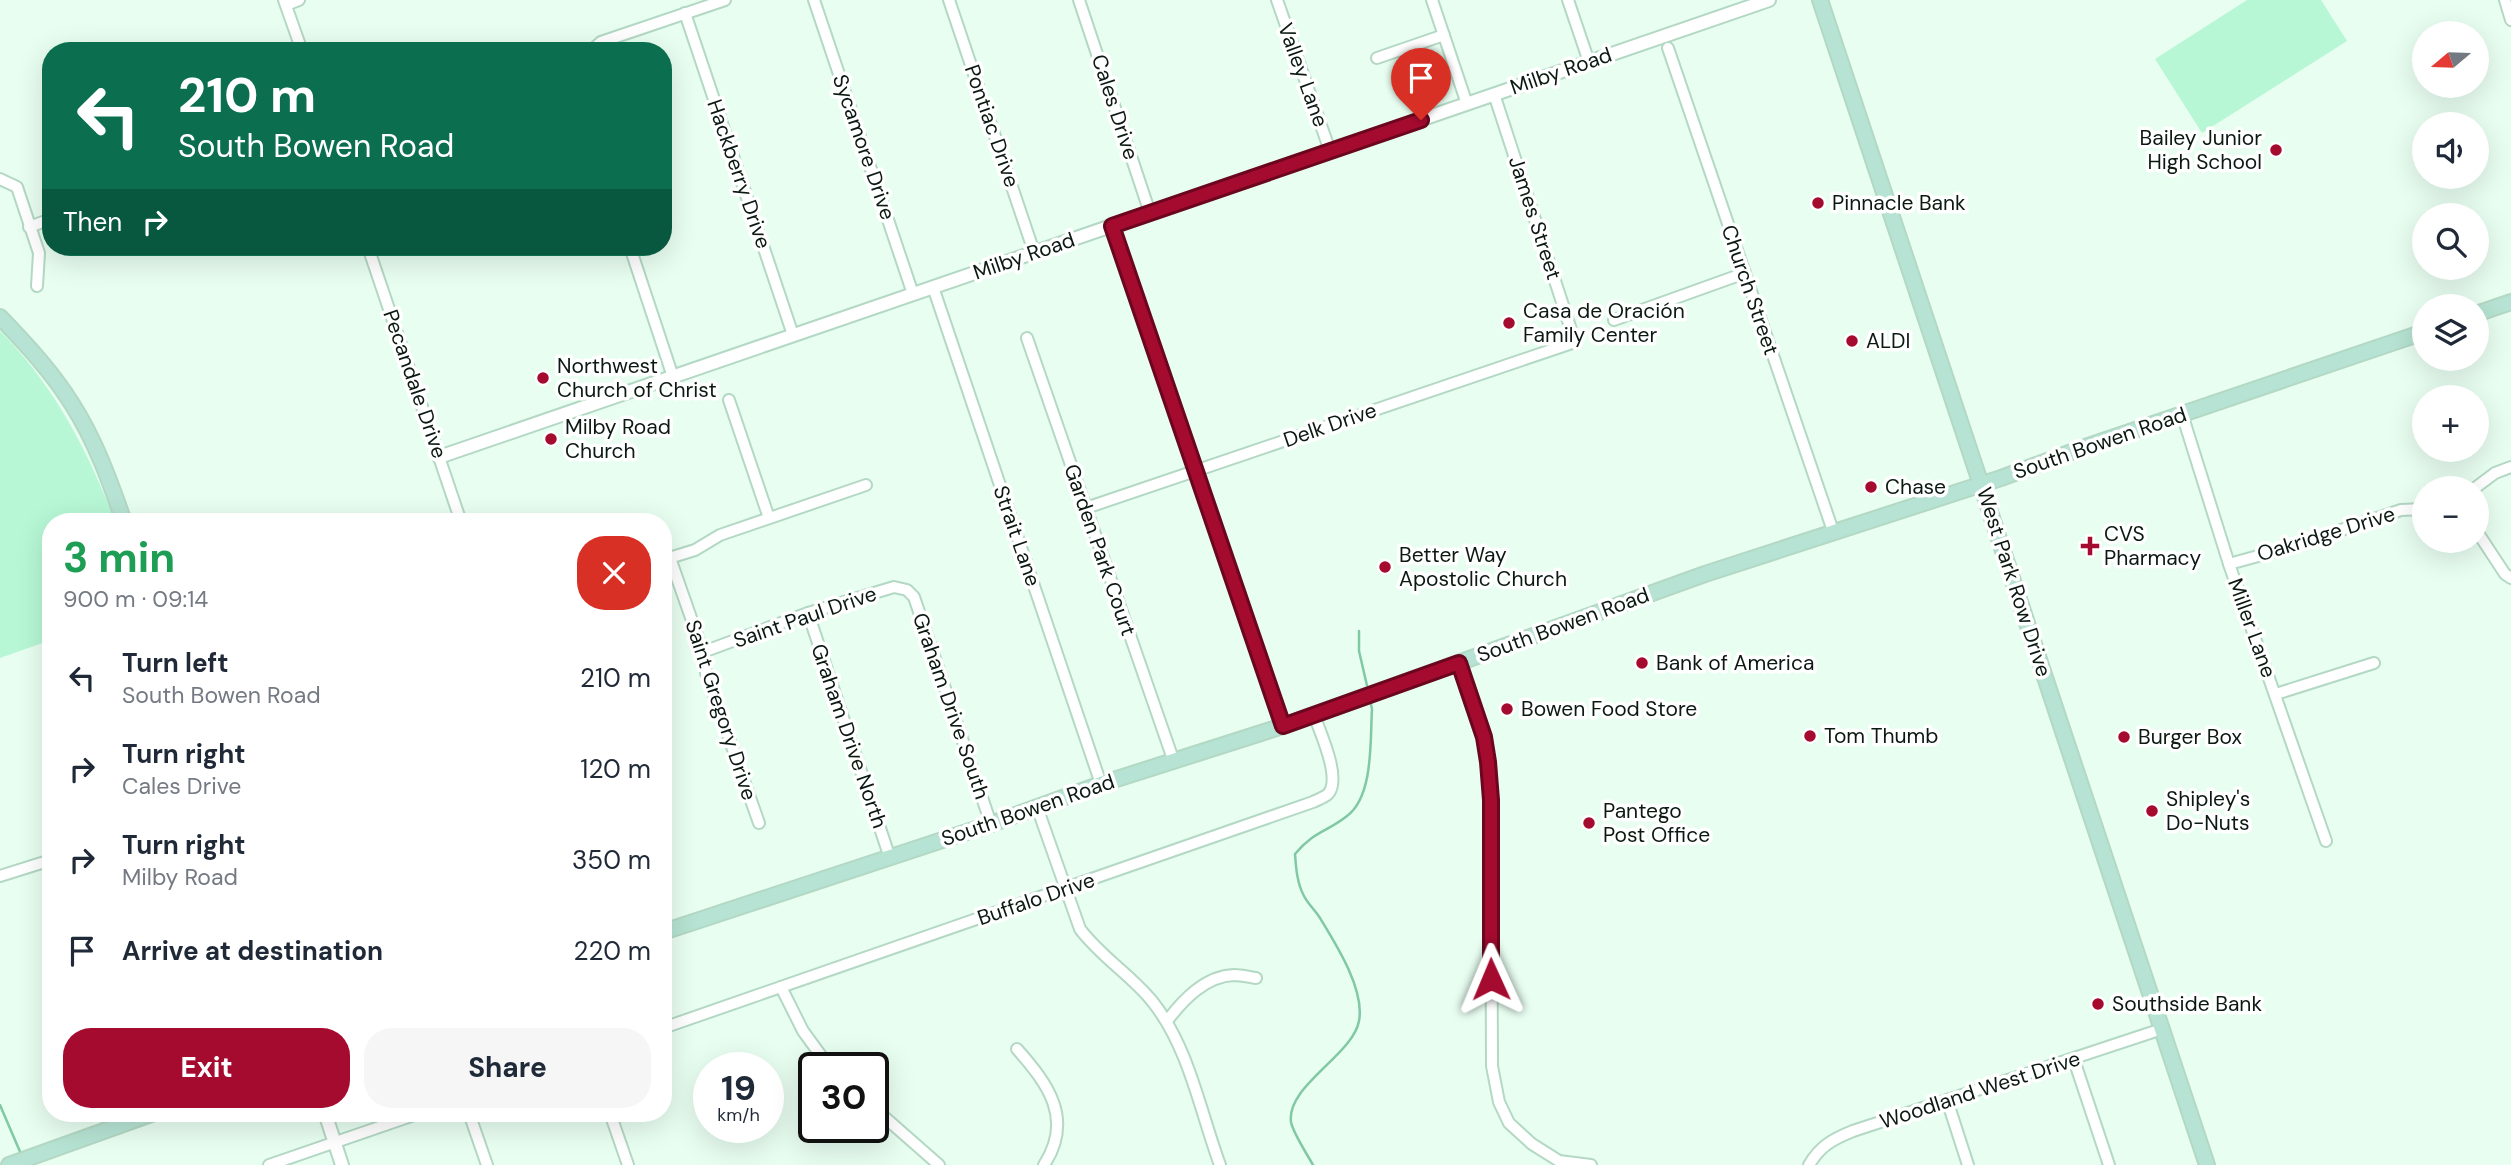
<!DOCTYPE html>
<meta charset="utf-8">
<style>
:root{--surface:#fff;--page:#f6f6f7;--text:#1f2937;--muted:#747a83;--accent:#a50a2f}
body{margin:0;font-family:"DM Sans",sans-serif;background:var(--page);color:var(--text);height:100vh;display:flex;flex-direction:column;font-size:26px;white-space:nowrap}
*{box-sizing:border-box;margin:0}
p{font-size:23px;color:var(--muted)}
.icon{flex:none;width:38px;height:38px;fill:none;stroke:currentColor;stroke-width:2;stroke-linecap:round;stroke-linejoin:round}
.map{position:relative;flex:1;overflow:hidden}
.panel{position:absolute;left:42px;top:513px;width:630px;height:609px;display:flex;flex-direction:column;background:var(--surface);border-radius:28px;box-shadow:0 7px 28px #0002}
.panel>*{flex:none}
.top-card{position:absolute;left:42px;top:42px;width:630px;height:214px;border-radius:28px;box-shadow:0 7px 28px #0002;background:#0b6e4f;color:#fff;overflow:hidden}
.needle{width:46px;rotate:251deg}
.controls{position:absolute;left:2412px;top:21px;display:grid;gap:14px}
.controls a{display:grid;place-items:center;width:77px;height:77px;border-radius:50%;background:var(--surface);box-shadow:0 7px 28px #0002;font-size:35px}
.speed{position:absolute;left:693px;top:1052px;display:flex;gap:14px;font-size:35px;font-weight:700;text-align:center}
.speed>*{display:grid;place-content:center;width:91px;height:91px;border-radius:50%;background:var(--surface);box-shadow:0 7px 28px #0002;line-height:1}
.speed small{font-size:18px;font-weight:400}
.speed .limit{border:4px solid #111;border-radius:10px;background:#fff;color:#111}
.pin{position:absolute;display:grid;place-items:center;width:60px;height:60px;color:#fff;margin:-72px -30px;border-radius:50% 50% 50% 0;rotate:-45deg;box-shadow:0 0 7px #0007}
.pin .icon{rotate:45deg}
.me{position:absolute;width:77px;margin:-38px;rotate:359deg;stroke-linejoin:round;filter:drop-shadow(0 0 5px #0008)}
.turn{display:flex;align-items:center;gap:24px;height:147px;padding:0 21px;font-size:32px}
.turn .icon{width:91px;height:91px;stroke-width:2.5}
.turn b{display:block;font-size:49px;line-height:60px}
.then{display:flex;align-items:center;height:66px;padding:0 21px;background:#0003;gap:14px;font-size:26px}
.round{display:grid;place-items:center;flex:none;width:74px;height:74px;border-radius:28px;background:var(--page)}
.overview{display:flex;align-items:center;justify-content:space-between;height:119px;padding:0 21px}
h1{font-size:42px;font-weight:700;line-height:52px;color:#1e9e55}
.button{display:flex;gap:14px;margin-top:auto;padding:14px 21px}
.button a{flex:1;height:80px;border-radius:28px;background:var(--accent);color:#fff;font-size:28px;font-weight:700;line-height:80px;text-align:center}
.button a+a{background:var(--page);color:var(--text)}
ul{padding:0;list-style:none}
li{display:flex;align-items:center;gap:21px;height:91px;padding:0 21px}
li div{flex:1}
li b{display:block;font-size:26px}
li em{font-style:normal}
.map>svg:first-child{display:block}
.green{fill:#b7f7d5}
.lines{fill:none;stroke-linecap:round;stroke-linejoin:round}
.stream{stroke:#81c8a4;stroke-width:2.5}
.minor-casing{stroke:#b3d8c4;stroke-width:14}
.tertiary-casing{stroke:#b3d8c4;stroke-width:16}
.secondary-casing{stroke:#b3d8c4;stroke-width:18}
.minor{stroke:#fff;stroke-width:10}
.tertiary{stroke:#fff;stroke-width:12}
.secondary{stroke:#b6e3d3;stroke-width:14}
.route-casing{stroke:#6b061f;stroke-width:18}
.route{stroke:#a50a2f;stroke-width:12}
.poi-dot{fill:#a50a2f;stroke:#fff;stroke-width:2.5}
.labels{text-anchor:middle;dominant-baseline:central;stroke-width:7;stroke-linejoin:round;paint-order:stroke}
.street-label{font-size:21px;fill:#0b1912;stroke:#fff}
.poi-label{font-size:21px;fill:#0b1912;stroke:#fff;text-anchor:start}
</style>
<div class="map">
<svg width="2511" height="1165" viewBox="0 0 2511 1165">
<rect width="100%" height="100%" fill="#e8fef1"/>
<g class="green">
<path d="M2247 0H2321L2347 41 2202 133 2155 59Z"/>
<path d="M0 331C54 385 88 451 115 521L51 522V640L0 658Z"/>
</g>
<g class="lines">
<g class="stream">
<path d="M1359 631V651L1368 690"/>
<path d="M0 1105 21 1154"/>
<path d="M1313 1165C1307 1154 1293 1133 1291 1122 1286 1086 1353 1055 1359 1021 1365 990 1336 944 1320 918 1315 910 1308 904 1304 896 1297 883 1296 868 1295 854 1314 831 1327 832 1347 816 1374 796 1370 739 1372 709L1370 700"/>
</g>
<defs>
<g id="minor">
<path d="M284 0 302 51"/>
<path d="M814 0 913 294"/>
<path d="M949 0 1034 252"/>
<path d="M1079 0 1150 213"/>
<path d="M1277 0 1330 151"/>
<path d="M1432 0 1467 104"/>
<path d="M1568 0 1589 62"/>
<path d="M2505 0 2511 20"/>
<path d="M286 5 299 0"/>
<path d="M685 13 793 335"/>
<path d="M1668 48 1833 531"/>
<path d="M591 51 601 42 725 0"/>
<path d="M1377 58 1444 35"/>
<path d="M0 179 17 187 39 253 37 286"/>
<path d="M1113 226 1283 726"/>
<path d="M29 227 51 219"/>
<path d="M368 247 461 522"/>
<path d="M630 247 673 377"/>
<path d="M933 287 1101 784"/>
<path d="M1614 320 1745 273"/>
<path d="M1027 338 1174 762"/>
<path d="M729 400 769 518"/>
<path d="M2182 414 2229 564 2326 841"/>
<path d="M2475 488 2495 473 2511 467"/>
<path d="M1086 508 1575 342 1494 94"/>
<path d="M2476 530 2505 574 2511 578"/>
<path d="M670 558 703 652 706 673 759 823"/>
<path d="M666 559 695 550 720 535 866 485"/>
<path d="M2229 564 2287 548 2401 510 2424 509"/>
<path d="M808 613 890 858"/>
<path d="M703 652 808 613 894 587 907 590 914 597 991 824"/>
<path d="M1459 663 1484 737 1491 800 1492 1066 1499 1102 1509 1123 1532 1144 1559 1161 1591 1165"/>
<path d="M2276 694 2374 663"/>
<path d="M1037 807 1080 929C1101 957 1131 975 1152 1001 1189 1047 1200 1111 1220 1165"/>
<path d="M0 876 51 860"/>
<path d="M781 987 803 1031 830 1068"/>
<path d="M1167 1021C1183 1000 1205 976 1234 975 1241 975 1249 977 1256 978"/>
<path d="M663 1028 1313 802C1317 800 1325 797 1328 794 1342 779 1320 732 1314 715"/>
<path d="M1017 1049C1048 1084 1074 1119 1044 1165"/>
<path d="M2074 1060 2109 1165"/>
<path d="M1947 1100 1968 1165"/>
<path d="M873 1107 939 1165"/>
<path d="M469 1113 487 1165"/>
<path d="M610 1113 628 1165"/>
<path d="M269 1165 420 1113"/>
<path d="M1809 1165C1820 1146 1833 1139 1853 1131L2162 1029"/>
</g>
<g id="tertiary">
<path d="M439 457 1769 0"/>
<path d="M325 1113 342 1165"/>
</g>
<g id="secondary">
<path d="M1820 0 2207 1165"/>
<path d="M2476 314 2511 302"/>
<path d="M0 317C26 344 52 372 72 404 95 440 110 481 124 522"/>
<path d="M663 932 991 824 1101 784 1283 726 1705 574 2001 478 2088 446 2424 332"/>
<path d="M9 1165 154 1113"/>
</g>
</defs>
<use href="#minor" class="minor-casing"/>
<use href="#tertiary" class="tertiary-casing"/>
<use href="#secondary" class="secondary-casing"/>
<use href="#minor" class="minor"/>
<use href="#tertiary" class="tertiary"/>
<use href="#secondary" class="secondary"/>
</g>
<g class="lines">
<defs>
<path id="route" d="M1421 120 1112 226 1283 726 1459 663 1484 737 1488 762 1491 800V979"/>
</defs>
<use href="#route" class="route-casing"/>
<use href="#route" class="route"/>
</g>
<g class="poi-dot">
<circle cx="2276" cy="150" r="7"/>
<circle cx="1818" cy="203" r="7"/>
<circle cx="1509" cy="323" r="7"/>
<circle cx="1852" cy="341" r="7"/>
<circle cx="543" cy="378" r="7"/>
<circle cx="551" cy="439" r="7"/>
<circle cx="1871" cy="487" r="7"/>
<path d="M2086.5 535.5h7v7h7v7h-7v7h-7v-7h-7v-7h7z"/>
<circle cx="1385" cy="567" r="7"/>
<circle cx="1642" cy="663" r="7"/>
<circle cx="1507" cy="709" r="7"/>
<circle cx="1810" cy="736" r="7"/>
<circle cx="2124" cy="737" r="7"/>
<circle cx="2152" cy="811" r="7"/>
<circle cx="1589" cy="823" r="7"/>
<circle cx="2098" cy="1004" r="7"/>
</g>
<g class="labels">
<g class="street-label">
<text transform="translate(1561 71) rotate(-19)">Milby Road</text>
<text transform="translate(1303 75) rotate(70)">Valley Lane</text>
<text transform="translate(1115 107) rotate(72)">Cales Drive</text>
<text transform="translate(992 126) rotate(71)">Pontiac Drive</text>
<text transform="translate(864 147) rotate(71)">Sycamore Drive</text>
<text transform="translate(739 174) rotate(71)">Hackberry Drive</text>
<text transform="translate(1535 218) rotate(72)">James Street</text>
<text transform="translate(1024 256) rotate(-19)">Milby Road</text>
<text transform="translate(1750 290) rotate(71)">Church Street</text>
<text transform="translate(415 384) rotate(71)">Pecandale Drive</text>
<text transform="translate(1330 425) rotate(-19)">Delk Drive</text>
<text transform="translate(2100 443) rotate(-19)">South Bowen Road</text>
<text transform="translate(2326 534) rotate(-17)">Oakridge Drive</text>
<text transform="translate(1017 536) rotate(71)">Strait Lane</text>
<text transform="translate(1100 550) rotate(71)">Garden Park Court</text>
<text transform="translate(2014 582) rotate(72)">West Park Row Drive</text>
<text transform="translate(805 617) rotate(-19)">Saint Paul Drive</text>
<text transform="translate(1563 625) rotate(-20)">South Bowen Road</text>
<text transform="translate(2252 628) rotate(70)">Miller Lane</text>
<text transform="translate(951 706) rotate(71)">Graham Drive South</text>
<text transform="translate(721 710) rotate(72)">Saint Gregory Drive</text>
<text transform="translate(849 736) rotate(71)">Graham Drive North</text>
<text transform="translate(1028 810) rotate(-19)">South Bowen Road</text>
<text transform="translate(1036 899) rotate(-19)">Buffalo Drive</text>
<text transform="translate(1980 1090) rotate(-18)">Woodland West Drive</text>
</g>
<g class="poi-label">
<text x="2262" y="138" text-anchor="end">Bailey Junior<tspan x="2262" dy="24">High School</tspan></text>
<text x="1832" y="203">Pinnacle Bank</text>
<text x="1523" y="311">Casa de Oración<tspan x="1523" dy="24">Family Center</tspan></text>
<text x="1866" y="341">ALDI</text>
<text x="557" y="366">Northwest<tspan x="557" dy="24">Church of Christ</tspan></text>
<text x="565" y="427">Milby Road<tspan x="565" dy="24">Church</tspan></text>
<text x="1885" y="487">Chase</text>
<text x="2104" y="534">CVS<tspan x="2104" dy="24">Pharmacy</tspan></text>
<text x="1399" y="555">Better Way<tspan x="1399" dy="24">Apostolic Church</tspan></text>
<text x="1656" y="663">Bank of America</text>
<text x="1521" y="709">Bowen Food Store</text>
<text x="1824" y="736">Tom Thumb</text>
<text x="2138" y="737">Burger Box</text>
<text x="2166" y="799">Shipley's<tspan x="2166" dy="24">Do-Nuts</tspan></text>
<text x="1603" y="811">Pantego<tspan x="1603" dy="24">Post Office</tspan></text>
<text x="2112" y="1004">Southside Bank</text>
</g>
</g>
</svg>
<div class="controls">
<a><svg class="needle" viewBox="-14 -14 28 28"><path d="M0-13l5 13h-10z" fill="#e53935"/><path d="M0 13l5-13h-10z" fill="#747a83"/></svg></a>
<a><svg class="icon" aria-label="sound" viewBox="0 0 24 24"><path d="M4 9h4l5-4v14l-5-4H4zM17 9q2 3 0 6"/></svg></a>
<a><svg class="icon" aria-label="search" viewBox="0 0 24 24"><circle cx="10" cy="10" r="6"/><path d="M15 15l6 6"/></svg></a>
<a><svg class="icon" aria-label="layers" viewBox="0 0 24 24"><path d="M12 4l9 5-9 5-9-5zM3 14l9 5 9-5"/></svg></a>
<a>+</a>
<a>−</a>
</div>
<div class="speed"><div>19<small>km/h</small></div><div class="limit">30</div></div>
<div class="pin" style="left:1421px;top:120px;background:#d93025"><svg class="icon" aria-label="arrive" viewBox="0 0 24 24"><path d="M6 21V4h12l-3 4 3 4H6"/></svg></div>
<svg class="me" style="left:1491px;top:979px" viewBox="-20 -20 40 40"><path d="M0-17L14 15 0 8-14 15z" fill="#a50a2f" stroke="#fff" stroke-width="4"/></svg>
<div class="top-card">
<div class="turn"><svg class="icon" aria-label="left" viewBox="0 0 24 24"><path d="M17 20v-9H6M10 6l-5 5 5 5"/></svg><div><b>210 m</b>South Bowen Road</div></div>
<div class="then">Then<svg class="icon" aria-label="right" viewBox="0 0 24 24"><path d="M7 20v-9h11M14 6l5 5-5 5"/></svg></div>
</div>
<section class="panel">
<div class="overview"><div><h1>3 min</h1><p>900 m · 09:14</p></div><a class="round" style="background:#d93025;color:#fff"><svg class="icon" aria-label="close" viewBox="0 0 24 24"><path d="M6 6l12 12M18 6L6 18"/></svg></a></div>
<ul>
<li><svg class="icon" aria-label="left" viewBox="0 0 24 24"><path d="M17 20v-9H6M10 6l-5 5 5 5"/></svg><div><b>Turn left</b><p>South Bowen Road</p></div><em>210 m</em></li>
<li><svg class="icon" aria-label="right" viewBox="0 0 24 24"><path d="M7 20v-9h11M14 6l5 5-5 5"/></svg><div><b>Turn right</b><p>Cales Drive</p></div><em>120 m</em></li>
<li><svg class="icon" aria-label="right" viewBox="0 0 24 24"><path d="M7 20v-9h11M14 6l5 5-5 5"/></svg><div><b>Turn right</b><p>Milby Road</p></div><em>350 m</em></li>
<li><svg class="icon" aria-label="arrive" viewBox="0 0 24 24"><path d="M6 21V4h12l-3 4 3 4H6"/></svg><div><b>Arrive at destination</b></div><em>220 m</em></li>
</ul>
<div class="button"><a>Exit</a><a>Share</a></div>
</section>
</div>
